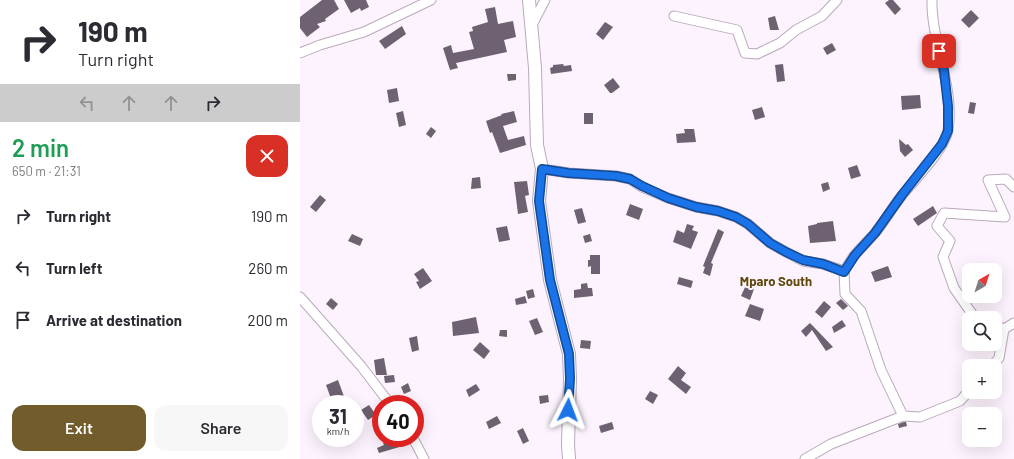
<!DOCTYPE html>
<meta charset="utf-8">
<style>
:root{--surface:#fff;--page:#f7f7f7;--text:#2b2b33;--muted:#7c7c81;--accent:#725c2c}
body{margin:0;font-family:Barlow,sans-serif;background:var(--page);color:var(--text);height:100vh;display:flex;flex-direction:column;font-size:15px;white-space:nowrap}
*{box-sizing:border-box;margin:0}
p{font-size:13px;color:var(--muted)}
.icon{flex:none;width:22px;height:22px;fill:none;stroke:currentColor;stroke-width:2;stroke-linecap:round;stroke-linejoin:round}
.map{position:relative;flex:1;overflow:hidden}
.drawer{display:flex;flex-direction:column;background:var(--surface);width:300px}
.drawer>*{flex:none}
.guide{background:#fff;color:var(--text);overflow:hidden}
.needle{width:26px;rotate:39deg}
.buttons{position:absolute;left:662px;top:263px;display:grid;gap:8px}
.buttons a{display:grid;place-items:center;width:40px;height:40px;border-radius:8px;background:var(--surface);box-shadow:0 4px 16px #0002;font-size:20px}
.speed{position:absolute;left:12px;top:395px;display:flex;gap:8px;font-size:20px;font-weight:700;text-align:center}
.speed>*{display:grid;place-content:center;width:52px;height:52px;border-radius:50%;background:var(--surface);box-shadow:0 4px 16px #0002;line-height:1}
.speed small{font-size:10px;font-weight:400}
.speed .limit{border:6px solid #d22;background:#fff;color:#111}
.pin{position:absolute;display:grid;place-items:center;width:34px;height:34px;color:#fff;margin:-17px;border-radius:8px;box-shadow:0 2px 6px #0006}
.me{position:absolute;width:44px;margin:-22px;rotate:3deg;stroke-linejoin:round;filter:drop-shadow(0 0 3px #0008)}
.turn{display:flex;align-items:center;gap:14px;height:84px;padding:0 12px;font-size:18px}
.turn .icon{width:52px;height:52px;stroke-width:2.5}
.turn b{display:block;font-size:28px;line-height:34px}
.lanes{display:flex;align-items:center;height:38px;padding:0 12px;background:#0003;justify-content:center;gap:20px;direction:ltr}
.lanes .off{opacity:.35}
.round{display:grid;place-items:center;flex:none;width:42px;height:42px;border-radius:12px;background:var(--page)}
.overview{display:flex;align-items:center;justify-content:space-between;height:68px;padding:0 12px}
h1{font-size:24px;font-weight:600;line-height:30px;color:#1e9e55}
.button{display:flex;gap:8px;margin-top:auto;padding:8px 12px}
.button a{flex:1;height:46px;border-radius:12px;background:var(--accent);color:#fff;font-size:16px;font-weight:600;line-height:46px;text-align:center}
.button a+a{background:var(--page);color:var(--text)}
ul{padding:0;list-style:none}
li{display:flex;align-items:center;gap:12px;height:52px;padding:0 12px}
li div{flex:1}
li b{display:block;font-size:15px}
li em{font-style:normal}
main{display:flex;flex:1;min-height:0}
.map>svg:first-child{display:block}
.building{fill:#6e6171}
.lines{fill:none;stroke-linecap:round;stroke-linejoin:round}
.minor-casing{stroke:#b9a9bb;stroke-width:11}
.tertiary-casing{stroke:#b9a9bb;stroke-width:14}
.minor{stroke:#fff;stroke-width:9}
.tertiary{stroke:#fff;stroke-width:12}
.route-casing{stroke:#114b97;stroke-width:10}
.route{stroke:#1a73e8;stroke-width:7}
.labels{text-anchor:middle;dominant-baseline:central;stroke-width:4;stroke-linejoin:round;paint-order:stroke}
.quarter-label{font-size:13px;font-weight:bold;fill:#60480a;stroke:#fdf3fe}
</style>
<main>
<section class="drawer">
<div class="guide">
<div class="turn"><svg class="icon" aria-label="right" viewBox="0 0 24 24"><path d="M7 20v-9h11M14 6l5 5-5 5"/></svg><div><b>190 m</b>Turn right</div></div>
<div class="lanes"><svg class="icon off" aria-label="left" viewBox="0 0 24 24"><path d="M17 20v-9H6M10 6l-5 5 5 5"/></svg><svg class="icon off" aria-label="ahead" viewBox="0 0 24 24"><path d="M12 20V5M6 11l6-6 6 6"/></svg><svg class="icon off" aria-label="ahead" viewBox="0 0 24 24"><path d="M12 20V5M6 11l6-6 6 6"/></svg><svg class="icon" aria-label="right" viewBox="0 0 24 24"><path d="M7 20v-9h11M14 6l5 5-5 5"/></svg></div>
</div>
<div class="overview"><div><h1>2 min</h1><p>650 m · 21:31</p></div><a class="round" style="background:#d93025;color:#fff"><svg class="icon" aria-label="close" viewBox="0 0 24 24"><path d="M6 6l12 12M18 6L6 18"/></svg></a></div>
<ul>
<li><svg class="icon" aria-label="right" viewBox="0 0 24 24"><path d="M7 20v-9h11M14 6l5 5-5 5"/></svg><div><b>Turn right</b></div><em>190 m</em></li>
<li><svg class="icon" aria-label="left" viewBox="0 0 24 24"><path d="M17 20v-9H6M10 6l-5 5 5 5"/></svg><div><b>Turn left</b></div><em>260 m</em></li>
<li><svg class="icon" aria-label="arrive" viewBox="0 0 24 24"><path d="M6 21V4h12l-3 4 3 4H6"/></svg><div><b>Arrive at destination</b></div><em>200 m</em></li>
</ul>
<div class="button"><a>Exit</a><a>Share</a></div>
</section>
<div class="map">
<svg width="714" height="459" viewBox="0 0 714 459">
<rect width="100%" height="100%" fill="#fdf3fe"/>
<g class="building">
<path d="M22 0H34L39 9 25 19 26 21 17 24 20 27 7 37 0 28V17Z"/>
<path d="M44 0H66L69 7 61 11 60 8 51 13Z"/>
<path d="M589 0H593L601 9 595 15 585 3Z"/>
<path d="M195 7 198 24 213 21 216 37 204 40 207 52 156 63 158 68 150 70 143 48 151 45 153 53 174 49 169 32 173 31 172 27 188 22 185 9Z"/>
<path d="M671 10 679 18 669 28 661 20Z"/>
<path d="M475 16 479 30H470L468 18Z"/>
<path d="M305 22 313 27 303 40 296 34Z"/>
<path d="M102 26 106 34 85 49 79 41Z"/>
<path d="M532 43 536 50 527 55 523 48Z"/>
<path d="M263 64 264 66 271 65 272 71 251 74 250 68 253 67V65Z"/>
<path d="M483 64 485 81 477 82 475 65Z"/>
<path d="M207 74H216V80L208 81Z"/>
<path d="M313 78 320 87 312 93H310L304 85Z"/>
<path d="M97 88 99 101 89 103 87 90Z"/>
<path d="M620 95 621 108 602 110 601 96Z"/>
<path d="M670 102 676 103 674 114 668 113Z"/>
<path d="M462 107 465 117 455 120 452 110Z"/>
<path d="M103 111 106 125 99 127 96 113Z"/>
<path d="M214 111 217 122 203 126 208 140 224 136 226 145 200 153 192 132 190 133 186 121 202 115 201 114Z"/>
<rect x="284" y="113" width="9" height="11"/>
<path d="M131 127 136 131 131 138 126 134Z"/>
<path d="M384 129H394L396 142 377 143 376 134 385 133Z"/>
<path d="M599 139 606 145 608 144 613 150 605 157 600 151Z"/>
<path d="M557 165 561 176 551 179 548 168Z"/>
<path d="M180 177 181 188 171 189 172 178Z"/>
<path d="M227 181 229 195 225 196 228 212 218 214 214 182Z"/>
<path d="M528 182 530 189 523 192 521 184Z"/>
<path d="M20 195 26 200 16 212 10 207Z"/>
<path d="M330 204 343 209 339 220 326 215Z"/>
<path d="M633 206 637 213 618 226 613 219Z"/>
<path d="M282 208 286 222 278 224 274 210Z"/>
<path d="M533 221 536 241 510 243 508 226 517 224V223Z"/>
<path d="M387 224 394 226 392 230 398 232 391 249 373 242 377 230 384 233Z"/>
<path d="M207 226 210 240 199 242 196 228Z"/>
<path d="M418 229 424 232 411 263 413 264 410 276 403 273 405 267 403 266Z"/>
<path d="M52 234 63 239 60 246 48 241Z"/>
<path d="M290 234 292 241 285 243 283 236Z"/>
<path d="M290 255H300V274H291V266L288 267V260H290Z"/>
<path d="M588 266 592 277 575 282 571 272Z"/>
<path d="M123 268 132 281 120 289 116 282 119 281 114 274Z"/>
<path d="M379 277 393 281 391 288 377 284Z"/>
<path d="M287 283 288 288H292L293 296 274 298V290L281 289V284Z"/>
<path d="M446 285 454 289 450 300 441 296Z"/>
<path d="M233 289 235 297 228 299 226 291Z"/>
<path d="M225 296 227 303 216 305 215 299Z"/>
<path d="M31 298 38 304 33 310 26 304Z"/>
<path d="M541 299 548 306 543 310 536 303Z"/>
<path d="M524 301 531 307 522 318 515 312Z"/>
<path d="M450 304 464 309 460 321 445 316Z"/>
<path d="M176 317 179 333 153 336 152 322Z"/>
<path d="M237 318 243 332 235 335 229 321Z"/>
<path d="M542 320 546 326 534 333 532 327Z"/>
<path d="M510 323 513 326 533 347 526 351 512 330 506 337 501 331Z"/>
<path d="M200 330H207V337L199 336Z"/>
<path d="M117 336 119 350 112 352 109 338Z"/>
<path d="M281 340 291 341 290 349 280 348Z"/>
<path d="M180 342 190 351 184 359 173 350Z"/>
<path d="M84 358 87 375H76L74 360Z"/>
<path d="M378 366 386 373 381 380 391 387 386 394 368 379Z"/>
<path d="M94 375 95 382 85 383 84 376Z"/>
<path d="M38 380 46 402 40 404H33L26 385Z"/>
<path d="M108 383 111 391 104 394 101 387Z"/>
<path d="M176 384 180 390 169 397 166 390Z"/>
<path d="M350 391 358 395 353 404 345 399Z"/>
<path d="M248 395 249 402 240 404 239 396Z"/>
<path d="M69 405 76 415 68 420 61 410Z"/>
<path d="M197 416 201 423 189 429 186 422Z"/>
<path d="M312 422 314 429 301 433 299 426Z"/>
<path d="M604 422H606L607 426 599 428 598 424Z"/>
<path d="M223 428 229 441 223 444 217 431Z"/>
<path d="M100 439 103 446 79 453 77 448 84 445 83 443 90 440 91 443Z"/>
</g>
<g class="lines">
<defs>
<g id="minor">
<path d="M374 16 437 30 445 53 457 54 480 43 496 30 522 16 537 0"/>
<path d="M232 25 245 0"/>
<path d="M0 53 20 45 64 32 131 0"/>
<path d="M242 169 269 173 316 176 330 179 342 187 368 198 396 207 418 211 436 217 448 224 470 243 486 252 503 261 523 264 544 271C548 266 550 261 554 256 560 248 568 241 575 233 585 221 593 206 603 194 616 178 645 149 648 130 655 87 631 42 632 0"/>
<path d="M0 297 61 366 90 404"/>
<path d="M675 318 654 288 643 257 650 241 637 226 644 213 705 217 688 180 706 179 714 187"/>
<path d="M695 325 704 329 714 323"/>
<path d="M692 366 699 358 704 329"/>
<path d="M603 416 620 417 660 401 669 391"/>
<path d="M113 438 124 459"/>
<path d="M505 459 531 444 603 416 581 370 561 311 545 294 544 271"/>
</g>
<path id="tertiary" d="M229 0 235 68 237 145 242 169 239 201 250 280 269 354 270 379 268 444 269 459"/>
</defs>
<use href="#minor" class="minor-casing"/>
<use href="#tertiary" class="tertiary-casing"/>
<use href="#minor" class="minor"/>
<use href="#tertiary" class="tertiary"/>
</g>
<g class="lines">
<defs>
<path id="route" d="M268 410 270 379 269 354 250 280 239 201 242 169 268 173 316 176 330 179 342 186 368 198 396 207 418 211 436 217 448 224 470 243 486 252 503 260 523 264 544 272 555 255 575 233 602 195 642 144 648 131V106L644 71 639 51"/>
</defs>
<use href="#route" class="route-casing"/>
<use href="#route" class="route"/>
</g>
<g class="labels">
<g class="quarter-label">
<text x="476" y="281">Mparo South</text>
</g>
</g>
</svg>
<div class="buttons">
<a><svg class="needle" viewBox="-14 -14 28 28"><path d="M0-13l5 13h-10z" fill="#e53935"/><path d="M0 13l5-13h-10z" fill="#7c7c81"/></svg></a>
<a><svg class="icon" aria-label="search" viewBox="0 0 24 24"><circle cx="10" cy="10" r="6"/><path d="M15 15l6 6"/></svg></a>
<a>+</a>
<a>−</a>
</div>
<div class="speed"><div>31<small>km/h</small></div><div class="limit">40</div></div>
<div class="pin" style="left:639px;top:51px;background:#d93025"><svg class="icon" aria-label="arrive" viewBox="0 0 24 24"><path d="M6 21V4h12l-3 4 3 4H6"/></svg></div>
<svg class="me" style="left:268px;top:410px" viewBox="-20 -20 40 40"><path d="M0-17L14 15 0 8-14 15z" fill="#1a73e8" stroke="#fff" stroke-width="4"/></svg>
</div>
</main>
